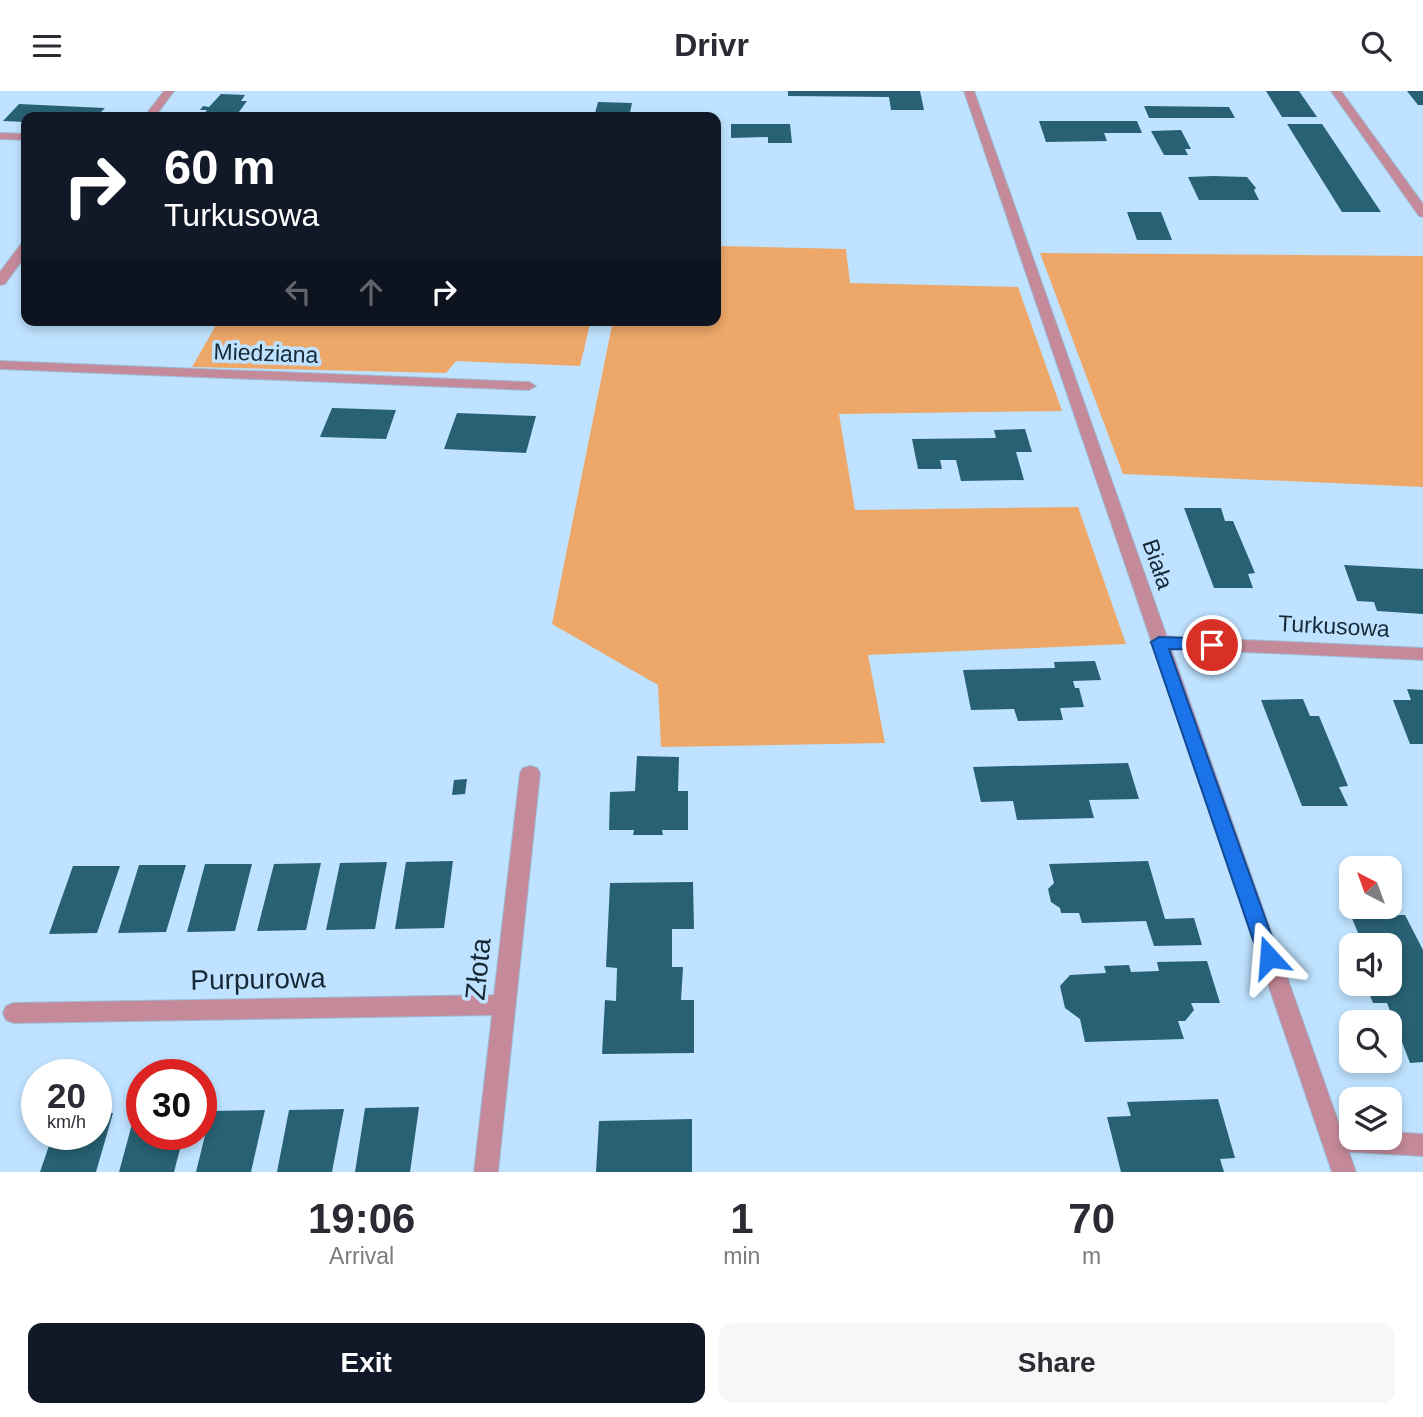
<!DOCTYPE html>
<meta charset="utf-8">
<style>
:root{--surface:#fff;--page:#f7f7f7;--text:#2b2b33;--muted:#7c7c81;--accent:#111827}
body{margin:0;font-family:Arial,sans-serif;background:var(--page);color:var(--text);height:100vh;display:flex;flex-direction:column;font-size:26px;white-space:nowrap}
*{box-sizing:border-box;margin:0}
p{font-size:23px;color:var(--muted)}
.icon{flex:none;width:38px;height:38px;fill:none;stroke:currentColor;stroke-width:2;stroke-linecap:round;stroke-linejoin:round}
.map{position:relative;height:1081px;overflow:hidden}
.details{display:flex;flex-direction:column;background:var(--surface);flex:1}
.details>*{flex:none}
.top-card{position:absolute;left:21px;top:21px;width:700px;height:214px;border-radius:14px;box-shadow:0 4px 10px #0003;background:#111827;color:#fff;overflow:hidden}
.needle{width:46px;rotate:319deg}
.tools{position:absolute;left:1339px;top:765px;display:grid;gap:14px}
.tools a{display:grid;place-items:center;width:63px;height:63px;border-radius:14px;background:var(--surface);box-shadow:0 4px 10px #0003;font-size:35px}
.speed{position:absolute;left:21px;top:968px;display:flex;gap:14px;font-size:35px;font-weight:700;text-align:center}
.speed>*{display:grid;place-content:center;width:91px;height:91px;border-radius:50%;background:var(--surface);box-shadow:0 4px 10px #0003;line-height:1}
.speed small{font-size:18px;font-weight:400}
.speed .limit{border:10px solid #d22;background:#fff;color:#111}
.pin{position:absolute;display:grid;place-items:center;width:60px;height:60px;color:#fff;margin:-30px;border:4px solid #fff;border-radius:50%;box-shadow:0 2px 7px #0007}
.me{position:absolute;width:77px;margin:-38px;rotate:341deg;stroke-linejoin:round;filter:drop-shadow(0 0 5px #0008)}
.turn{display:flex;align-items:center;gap:24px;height:147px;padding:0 28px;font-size:32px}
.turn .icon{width:91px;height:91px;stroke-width:2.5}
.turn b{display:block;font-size:49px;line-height:60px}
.lanes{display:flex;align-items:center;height:66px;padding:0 28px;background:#0003;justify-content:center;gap:35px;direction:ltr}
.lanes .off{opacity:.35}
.eta{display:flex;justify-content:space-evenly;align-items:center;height:119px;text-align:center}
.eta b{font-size:42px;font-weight:700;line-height:49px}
.cta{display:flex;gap:14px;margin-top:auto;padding:14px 28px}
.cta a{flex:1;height:80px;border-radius:14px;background:var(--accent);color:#fff;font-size:28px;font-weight:700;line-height:80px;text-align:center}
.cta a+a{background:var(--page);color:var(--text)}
header{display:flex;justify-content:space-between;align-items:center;height:91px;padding:0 28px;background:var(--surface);font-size:32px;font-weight:700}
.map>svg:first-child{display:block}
.green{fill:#eca769}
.building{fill:#286173}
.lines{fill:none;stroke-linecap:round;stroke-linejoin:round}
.lane-casing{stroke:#9dbdd7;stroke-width:2}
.street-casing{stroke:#9dbdd7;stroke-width:2}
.lane{fill:#c58a9a;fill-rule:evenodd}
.street{fill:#c58a9a;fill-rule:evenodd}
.route{fill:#1a73e8;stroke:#114b97;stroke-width:2}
.labels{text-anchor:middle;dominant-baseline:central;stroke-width:7;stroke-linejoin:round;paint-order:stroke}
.street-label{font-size:23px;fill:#172936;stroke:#bee2ff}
.near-street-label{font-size:28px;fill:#172936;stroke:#bee2ff}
</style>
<header><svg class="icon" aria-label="menu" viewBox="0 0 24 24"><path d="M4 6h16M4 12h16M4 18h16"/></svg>Drivr<svg class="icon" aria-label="search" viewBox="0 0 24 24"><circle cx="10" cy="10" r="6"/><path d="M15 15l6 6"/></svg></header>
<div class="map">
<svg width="1423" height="1081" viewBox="0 0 1423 1081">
<rect width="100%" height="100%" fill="#bee2ff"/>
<g class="green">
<path d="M716 155 846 158 850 192 1018 196 1062 320 839 323 855 419 1078 416 1126 553 868 564 885 652 661 656 658 594 552 533 613 229H716Z"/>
<path d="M1040 162 1423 165V396L1123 383Z"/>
<path d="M219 229H591L580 275 456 270 446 282 192 276Z"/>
</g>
<g class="building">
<path d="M788 0H920L924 19H891L889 6 788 5Z"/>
<path d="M1266 0H1299L1317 26H1282Z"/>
<path d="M1407 0H1423V14H1418Z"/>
<path d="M221 3 245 4 241 10H247L236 25 203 24 207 19H200L203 15 209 16Z"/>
<path d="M598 11 632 12 629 26H594Z"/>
<path d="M19 13 105 17 96 26H26V31L3 30Z"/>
<path d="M1144 15 1229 16 1235 27H1149Z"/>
<path d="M1039 30H1137L1142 42H1104L1107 50 1046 51Z"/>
<path d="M731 33H790L792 52H768V46L731 47Z"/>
<path d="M1287 33H1322L1381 121H1342Z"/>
<path d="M1181 39 1191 58H1185L1188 64H1164L1151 40Z"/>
<path d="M1213 85 1247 86 1256 97 1254 99 1259 109H1199L1188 86Z"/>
<path d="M1127 121H1161L1172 149H1137Z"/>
<path d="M332 317 396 319 386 348 320 346Z"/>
<path d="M457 322 536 325 526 362 444 358Z"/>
<path d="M1025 338 1032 361H1016L1024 389 961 390 956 369H940L942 378H918L912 348 996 347 994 339Z"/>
<path d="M1184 417H1221L1225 430H1233L1255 482 1248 483 1253 497H1214Z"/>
<path d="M1344 474 1423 478V523L1377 520 1374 511 1357 510Z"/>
<path d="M1095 570 1101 589 1073 590 1075 597H1079L1084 616 1060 617 1063 629 1018 630 1014 618 971 619 963 579 1055 577 1054 571Z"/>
<path d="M1407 598 1423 599V653H1410L1393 609H1411Z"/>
<path d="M1303 608 1310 625H1319L1348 695 1339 696 1348 715H1302L1261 609Z"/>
<path d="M637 665 679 666 678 700H688V739H662L663 744H633L634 739H609L610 701 635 700Z"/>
<path d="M1128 672 1139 708 1089 709 1094 727 1017 729 1013 710 981 711 973 676Z"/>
<path d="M467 688 465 703 452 704 454 689Z"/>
<path d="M453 770 444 837 395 838 406 771Z"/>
<path d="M1148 770 1165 828 1194 827 1202 854 1154 855 1146 830 1082 832 1079 822H1061L1060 817 1051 811 1048 798 1054 792 1049 773Z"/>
<path d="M387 771 375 838 326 839 340 772Z"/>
<path d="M321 772 306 839 257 840 274 773Z"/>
<path d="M205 773H252L235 840 187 841Z"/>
<path d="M139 774H186L166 841 118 842Z"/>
<path d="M73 775H120L97 842 49 843Z"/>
<path d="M693 791 694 838H672V876H683L681 909H694V962L602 963 605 909 616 910 617 877 606 876 610 792Z"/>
<path d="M1405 824 1423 859V971L1410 972 1387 912H1373L1365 892H1390V854H1363L1351 825Z"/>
<path d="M1207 870 1220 912H1191L1194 919 1185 930H1178L1184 948 1085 951 1080 928 1065 917 1060 895 1070 884 1106 882 1104 875 1129 874 1131 881 1159 880 1157 871Z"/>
<path d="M1218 1008 1235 1067 1220 1068 1224 1081H1121L1107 1026 1131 1025 1127 1011Z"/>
<path d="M419 1016 410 1081H355L365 1017Z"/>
<path d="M344 1018 332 1081H277L289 1019Z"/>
<path d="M265 1019 251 1081H196L211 1020Z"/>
<path d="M96 1022H113L96 1081H40L53 1043H96Z"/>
<path d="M135 1022H142V1043H184L174 1081H119Z"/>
<path d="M692 1028V1081H596L599 1030Z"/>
</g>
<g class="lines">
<defs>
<g id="lane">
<path d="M1331 0H1341L1423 113V126L1419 125Z"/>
<path d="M1159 545 1423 557V569L1159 557 1153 555 1150 551 1153 547Z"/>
<path d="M1333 1038 1351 1039V1046H1390V1041L1423 1043V1065L1333 1060 1325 1057 1321 1049 1325 1041Z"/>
</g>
<g id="street">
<path d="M164 0H174L155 26H144Z"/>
<path d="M964 0H974L1356 1081H1332Z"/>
<path d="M0 42 26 43V49L0 48Z"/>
<path d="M26 152V164L5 193 0 194V181L21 153Z"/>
<path d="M0 270 529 291 536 295 529 299 0 278Z"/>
<path d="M530 675 537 677 540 682 498 1081H474L492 924 14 932 6 929 3 922 6 915 14 912 494 904 520 682 523 677Z"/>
</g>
</defs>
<use href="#lane" class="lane-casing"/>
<use href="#street" class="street-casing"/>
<use href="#lane" class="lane"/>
<use href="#street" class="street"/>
</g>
<path class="route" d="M1159 546 1212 548 1220 554 1212 559 1169 558 1279 866 1276 872 1269 874 1262 872 1259 866 1151 551Z"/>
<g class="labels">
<g class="street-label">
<text transform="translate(266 262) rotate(2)">Miedziana</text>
<text transform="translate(1158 473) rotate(71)">Biała</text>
<text transform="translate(1334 535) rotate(3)">Turkusowa</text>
</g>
<g class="near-street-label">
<text transform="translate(478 878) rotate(-84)">Złota</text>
<text transform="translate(258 888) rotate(-1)">Purpurowa</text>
</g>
</g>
</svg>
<div class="tools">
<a><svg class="needle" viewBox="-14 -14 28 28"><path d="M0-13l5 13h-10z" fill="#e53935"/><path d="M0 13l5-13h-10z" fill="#7c7c81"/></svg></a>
<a><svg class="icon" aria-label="sound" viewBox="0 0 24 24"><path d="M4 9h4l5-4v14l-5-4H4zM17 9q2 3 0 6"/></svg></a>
<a><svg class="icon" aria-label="search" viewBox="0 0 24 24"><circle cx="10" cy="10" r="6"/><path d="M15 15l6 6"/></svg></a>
<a><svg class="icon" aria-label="layers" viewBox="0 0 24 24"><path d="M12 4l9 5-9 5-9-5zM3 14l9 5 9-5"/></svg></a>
</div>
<div class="speed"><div>20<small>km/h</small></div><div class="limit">30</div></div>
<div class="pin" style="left:1212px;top:554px;background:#d93025"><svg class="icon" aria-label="arrive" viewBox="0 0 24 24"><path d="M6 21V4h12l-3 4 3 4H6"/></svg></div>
<svg class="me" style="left:1269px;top:866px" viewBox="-20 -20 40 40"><path d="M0-17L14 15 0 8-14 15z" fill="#1a73e8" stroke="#fff" stroke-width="4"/></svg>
<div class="top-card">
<div class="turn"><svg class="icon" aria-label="right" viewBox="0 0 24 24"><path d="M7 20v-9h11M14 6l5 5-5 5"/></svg><div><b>60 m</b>Turkusowa</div></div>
<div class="lanes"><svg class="icon off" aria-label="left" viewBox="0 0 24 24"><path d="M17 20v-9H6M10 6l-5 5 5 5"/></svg><svg class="icon off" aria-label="ahead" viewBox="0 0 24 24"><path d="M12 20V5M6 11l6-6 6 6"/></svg><svg class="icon" aria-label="right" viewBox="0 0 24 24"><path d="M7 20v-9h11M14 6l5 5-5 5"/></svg></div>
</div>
</div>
<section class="details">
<div class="eta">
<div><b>19:06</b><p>Arrival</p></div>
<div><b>1</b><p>min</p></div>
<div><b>70</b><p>m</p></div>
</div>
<div class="cta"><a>Exit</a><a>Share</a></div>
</section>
